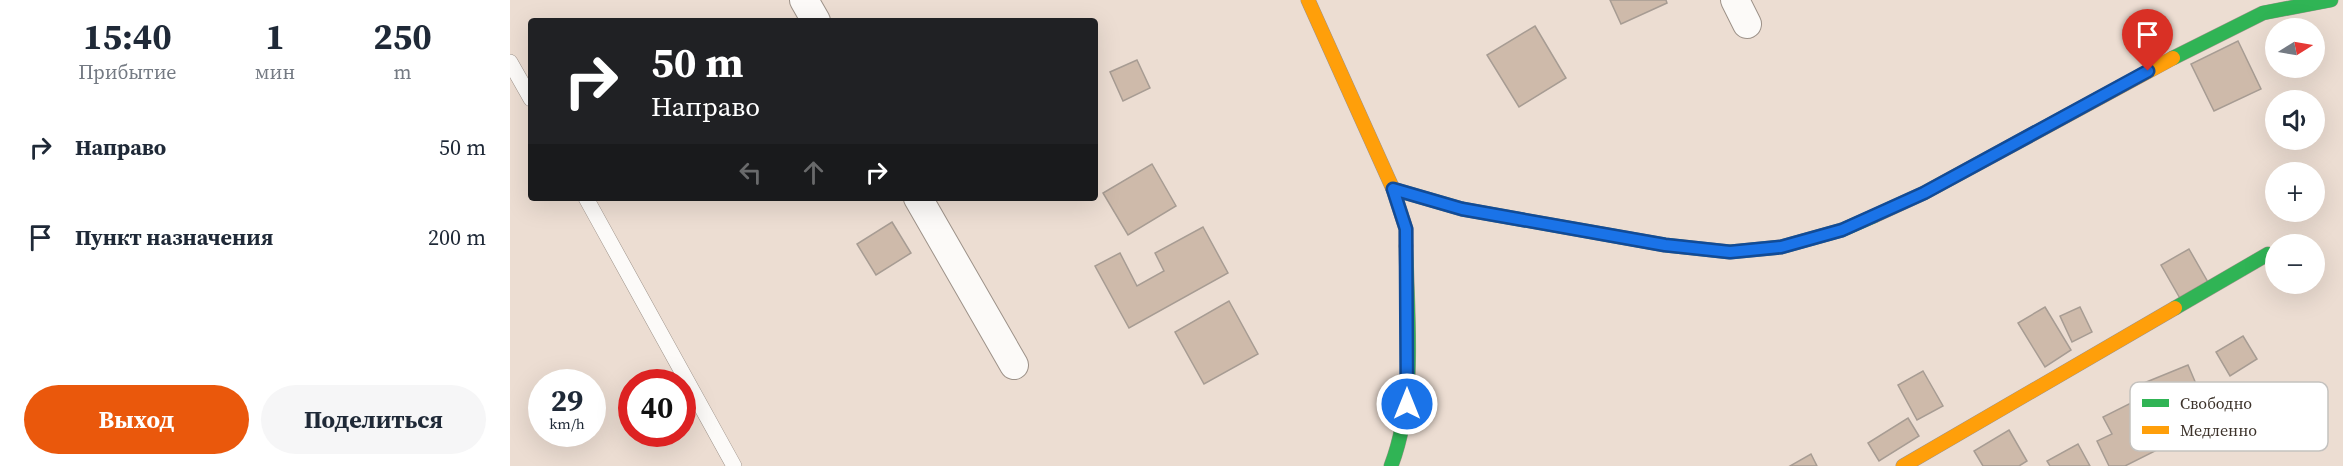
<!DOCTYPE html>
<html lang="ru">
<meta charset="utf-8">
<style>
:root{--surface:#fff;--page:#f6f6f7;--text:#1f2937;--muted:#747a83;--accent:#ea580c}
body{margin:0;font-family:"Source Serif 4",serif;background:var(--page);color:var(--text);height:100vh;display:flex;flex-direction:column;font-size:22px;white-space:nowrap}
*{box-sizing:border-box;margin:0}
p{font-size:20px;color:var(--muted)}
.icon{flex:none;width:33px;height:33px;fill:none;stroke:currentColor;stroke-width:2;stroke-linecap:round;stroke-linejoin:round}
.map{position:relative;flex:1;overflow:hidden}
.sheet{display:flex;flex-direction:column;background:var(--surface);width:510px}
.sheet>*{flex:none}
.hud{position:absolute;left:18px;top:18px;width:570px;height:183px;border-radius:6px;box-shadow:0 6px 24px #0002;background:#202124;color:#fff;overflow:hidden}
.needle{width:39px;rotate:79deg}
.tools{position:absolute;left:1755px;top:18px;display:grid;gap:12px}
.tools a{display:grid;place-items:center;width:60px;height:60px;border-radius:50%;background:var(--surface);box-shadow:0 6px 24px #0002;font-size:30px}
.speed{position:absolute;left:18px;top:369px;display:flex;gap:12px;font-size:30px;font-weight:700;text-align:center}
.speed>*{display:grid;place-content:center;width:78px;height:78px;border-radius:50%;background:var(--surface);box-shadow:0 6px 24px #0002;line-height:1}
.speed small{font-size:15px;font-weight:400}
.speed .limit{border:9px solid #d22;background:#fff;color:#111}
.pin{position:absolute;display:grid;place-items:center;width:51px;height:51px;color:#fff;margin:-62px -26px;border-radius:50% 50% 50% 0;rotate:-45deg;box-shadow:0 0 6px #0007}
.pin .icon{rotate:45deg}
.me{position:absolute;width:66px;margin:-33px;rotate:0deg;stroke-linejoin:round;filter:drop-shadow(0 0 4px #0008)}
.turn{display:flex;align-items:center;gap:21px;height:126px;padding:0 24px;font-size:27px}
.turn .icon{width:78px;height:78px;stroke-width:2.5}
.turn b{display:block;font-size:42px;line-height:51px}
.lanes{display:flex;align-items:center;height:57px;padding:0 24px;background:#0003;justify-content:center;gap:30px;direction:ltr}
.lanes .off{opacity:.35}
.eta{display:flex;justify-content:space-evenly;align-items:center;height:102px;text-align:center}
.eta b{font-size:36px;font-weight:700;line-height:42px}
.button{display:flex;gap:12px;margin-top:auto;padding:12px 24px}
.button a{flex:1;height:69px;border-radius:36px;background:var(--accent);color:#fff;font-size:24px;font-weight:700;line-height:69px;text-align:center}
.button a+a{background:var(--page);color:var(--text)}
ul{padding:0;list-style:none}
li{display:flex;align-items:center;gap:18px;height:90px;padding:0 24px}
li div{flex:1}
li b{display:block;font-size:22px}
li em{font-style:normal}
main{display:flex;flex:1;min-height:0}
.map>svg:first-child{display:block}
.building{fill:#cebaaa;stroke:#a79c93;stroke-width:1.5}
.lines{fill:none;stroke-linecap:round;stroke-linejoin:round}
.lane-casing{stroke:#9d9289;stroke-width:16}
.street-casing{stroke:#9d9289;stroke-width:30}
.fast-casing{stroke:#9d9289;stroke-width:15}
.slow-casing{stroke:#9d9289;stroke-width:15}
.lane{stroke:#fcfaf8;stroke-width:15}
.street{stroke:#fcfaf8;stroke-width:28}
.fast{stroke:#30b455;stroke-width:14}
.slow{stroke:#ff9f0a;stroke-width:14}
.route-casing{stroke:#114b97;stroke-width:15}
.route{stroke:#1a73e8;stroke-width:10}
.key{fill:#fff;stroke:#c4c2bf;stroke-width:1.5}
.key-label{font-size:16px;fill:#3c322a}
</style>
<main>
<section class="sheet">
<div class="eta">
<div><b>15:40</b><p>Прибытие</p></div>
<div><b>1</b><p>мин</p></div>
<div><b>250</b><p>m</p></div>
</div>
<ul>
<li><svg class="icon" aria-label="right" viewBox="0 0 24 24"><path d="M7 20v-9h11M14 6l5 5-5 5"/></svg><div><b>Направо</b></div><em>50 m</em></li>
<li><svg class="icon" aria-label="arrive" viewBox="0 0 24 24"><path d="M6 21V4h12l-3 4 3 4H6"/></svg><div><b>Пункт назначения</b></div><em>200 m</em></li>
</ul>
<div class="button"><a>Выход</a><a>Поделиться</a></div>
</section>
<div class="map">
<svg width="1833" height="466" viewBox="0 0 1833 466">
<rect width="100%" height="100%" fill="#ecddd2"/>
<g class="building">
<path d="M1100 0H1156L1157 3 1111 24Z"/>
<path d="M1025 26 1056 78 1009 107 977 55Z"/>
<path d="M1728 41 1751 89 1704 111 1681 64Z"/>
<path d="M627 60 640 88 613 101 600 72Z"/>
<path d="M642 164 666 206 618 235 593 193Z"/>
<path d="M382 222 401 253 366 275 347 244Z"/>
<path d="M693 227 718 273 619 328 585 266 610 253 627 286 654 271 645 253Z"/>
<path d="M1679 249 1699 284 1671 300 1651 265Z"/>
<path d="M719 301 748 354 694 384 665 332Z"/>
<path d="M1535 307 1561 350 1535 367 1508 323Z"/>
<path d="M1570 307 1582 332 1562 342 1550 316Z"/>
<path d="M1733 336 1747 359 1720 376 1706 352Z"/>
<path d="M1678 365 1692 398 1648 416 1634 383Z"/>
<path d="M1413 371 1433 406 1407 420 1388 385Z"/>
<path d="M1627 400 1651 448 1615 466H1599L1587 441 1602 434 1593 417Z"/>
<path d="M1398 418 1409 436 1369 461 1358 443Z"/>
<path d="M1499 430 1517 461 1509 466H1473L1464 451Z"/>
<path d="M1568 444 1580 466H1540L1537 461Z"/>
<path d="M1301 454 1307 466H1280Z"/>
</g>
<g class="lines">
<defs>
<g id="lane">
<path d="M0 62 21 99"/>
<path d="M76 198 224 466"/>
</g>
<g id="street">
<path d="M294 0 306 21"/>
<path d="M1225 0 1237 24"/>
<path d="M408 198 504 365"/>
</g>
<g id="fast">
<path d="M1663 58 1753 13 1821 0"/>
<path d="M883 189 952 209 1155 245 1220 252 1271 247 1332 230 1364 216"/>
<path d="M1665 308 1758 254"/>
<path d="M881 466C907 398 897 319 896 246"/>
</g>
<g id="slow">
<path d="M798 0 883 189 896 229V246"/>
<path d="M1364 216 1414 193 1663 58"/>
<path d="M1393 466 1665 308"/>
</g>
</defs>
<use href="#lane" class="lane-casing"/>
<use href="#street" class="street-casing"/>
<use href="#fast" class="fast-casing"/>
<use href="#slow" class="slow-casing"/>
<use href="#lane" class="lane"/>
<use href="#street" class="street"/>
<use href="#fast" class="fast"/>
<use href="#slow" class="slow"/>
</g>
<g class="lines">
<defs>
<path id="route" d="M897 404 896 229 883 189 952 209 1155 245 1220 252 1271 247 1332 230 1414 193 1638 71"/>
</defs>
<use href="#route" class="route-casing"/>
<use href="#route" class="route"/>
</g>
<rect x="1620" y="382" width="198" height="69" rx="9" class="key"/>
<rect x="1632" y="399" width="27" height="8" fill="#30b455"/>
<rect x="1632" y="426" width="27" height="8" fill="#ff9f0a"/>
<g class="key-label">
<text x="1670" y="409">Свободно</text>
<text x="1670" y="436">Медленно</text>
</g>
</svg>
<div class="tools">
<a><svg class="needle" viewBox="-14 -14 28 28"><path d="M0-13l5 13h-10z" fill="#e53935"/><path d="M0 13l5-13h-10z" fill="#747a83"/></svg></a>
<a><svg class="icon" aria-label="sound" viewBox="0 0 24 24"><path d="M4 9h4l5-4v14l-5-4H4zM17 9q2 3 0 6"/></svg></a>
<a>+</a>
<a>−</a>
</div>
<div class="speed"><div>29<small>km/h</small></div><div class="limit">40</div></div>
<div class="pin" style="left:1638px;top:71px;background:#d93025"><svg class="icon" aria-label="arrive" viewBox="0 0 24 24"><path d="M6 21V4h12l-3 4 3 4H6"/></svg></div>
<svg class="me" style="left:897px;top:404px" viewBox="-20 -20 40 40"><circle r="17" fill="#1a73e8" stroke="#fff" stroke-width="3"/><path d="M0-11L8 9 0 5-8 9z" fill="#fff"/></svg>
<div class="hud">
<div class="turn"><svg class="icon" aria-label="right" viewBox="0 0 24 24"><path d="M7 20v-9h11M14 6l5 5-5 5"/></svg><div><b>50 m</b>Направо</div></div>
<div class="lanes"><svg class="icon off" aria-label="left" viewBox="0 0 24 24"><path d="M17 20v-9H6M10 6l-5 5 5 5"/></svg><svg class="icon off" aria-label="ahead" viewBox="0 0 24 24"><path d="M12 20V5M6 11l6-6 6 6"/></svg><svg class="icon" aria-label="right" viewBox="0 0 24 24"><path d="M7 20v-9h11M14 6l5 5-5 5"/></svg></div>
</div>
</div>
</main>
